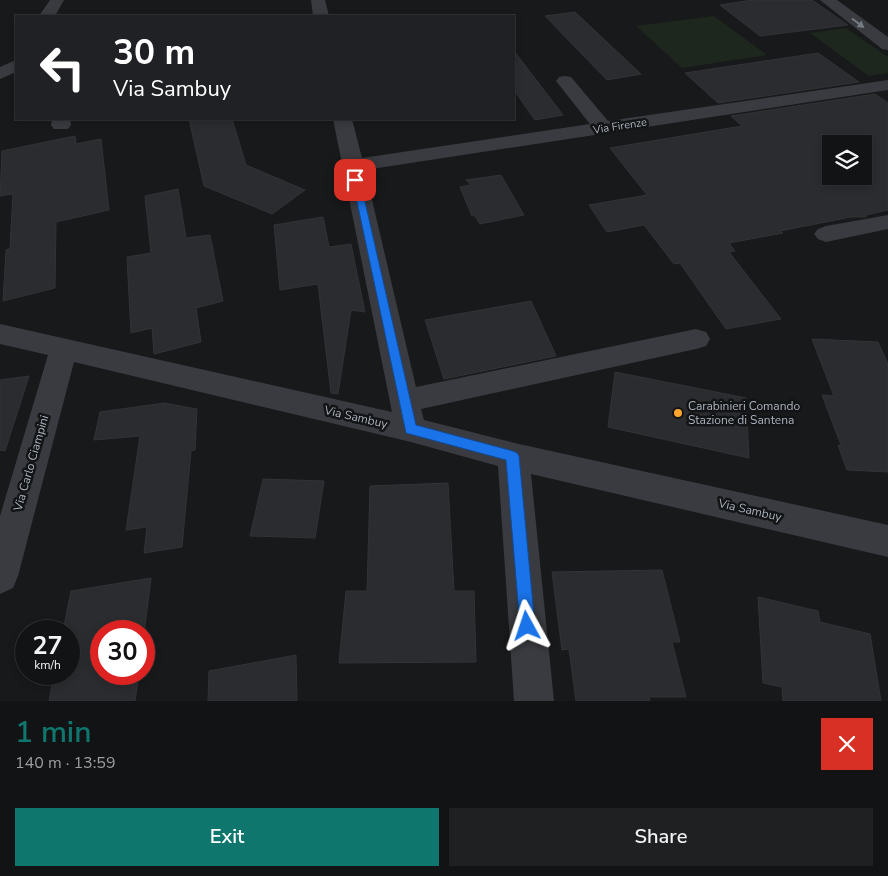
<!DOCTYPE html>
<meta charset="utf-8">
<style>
:root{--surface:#121314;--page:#1f2022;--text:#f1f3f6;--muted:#9c9ea0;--line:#313234;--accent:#0f766e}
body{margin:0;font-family:"Nunito Sans",sans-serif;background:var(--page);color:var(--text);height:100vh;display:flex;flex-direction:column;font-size:19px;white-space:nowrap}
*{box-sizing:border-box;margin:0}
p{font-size:16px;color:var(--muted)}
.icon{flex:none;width:28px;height:28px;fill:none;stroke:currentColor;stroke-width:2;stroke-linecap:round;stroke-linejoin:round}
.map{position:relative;height:701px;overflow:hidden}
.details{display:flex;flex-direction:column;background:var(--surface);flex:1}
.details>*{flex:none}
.top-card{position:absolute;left:15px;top:15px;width:500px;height:105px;border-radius:0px;box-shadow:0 2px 8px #0003,0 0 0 1px var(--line);background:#202124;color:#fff;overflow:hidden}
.tools{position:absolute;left:822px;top:135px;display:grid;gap:10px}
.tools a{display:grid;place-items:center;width:50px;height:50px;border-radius:0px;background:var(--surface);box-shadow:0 2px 8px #0003,0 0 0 1px var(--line);font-size:25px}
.speed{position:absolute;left:15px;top:620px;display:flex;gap:10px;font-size:25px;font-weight:700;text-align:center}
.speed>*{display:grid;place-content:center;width:65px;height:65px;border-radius:50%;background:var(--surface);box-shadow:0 2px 8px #0003,0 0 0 1px var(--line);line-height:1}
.speed small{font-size:12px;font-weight:400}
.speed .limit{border:8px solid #d22;background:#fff;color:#111}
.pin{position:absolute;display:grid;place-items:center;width:42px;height:42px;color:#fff;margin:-21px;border-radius:10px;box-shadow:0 2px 8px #0006}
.me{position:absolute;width:55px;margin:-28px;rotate:355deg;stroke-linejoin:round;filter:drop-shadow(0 0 4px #0008)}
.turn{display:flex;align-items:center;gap:18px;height:105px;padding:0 15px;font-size:22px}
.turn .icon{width:65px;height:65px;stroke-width:2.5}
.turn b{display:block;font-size:35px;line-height:42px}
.round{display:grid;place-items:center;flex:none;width:52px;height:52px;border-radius:0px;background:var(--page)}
.overview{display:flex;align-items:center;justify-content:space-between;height:85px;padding:0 15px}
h1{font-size:30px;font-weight:600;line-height:38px;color:var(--accent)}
.action{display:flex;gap:10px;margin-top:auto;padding:10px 15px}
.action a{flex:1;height:58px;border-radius:0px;background:var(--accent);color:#fff;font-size:20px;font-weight:600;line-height:58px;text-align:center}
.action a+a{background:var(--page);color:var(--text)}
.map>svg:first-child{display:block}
.green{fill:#1e271e}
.building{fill:#2b2c2f;stroke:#323337;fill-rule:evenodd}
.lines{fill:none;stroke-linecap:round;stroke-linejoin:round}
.minor{fill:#393b40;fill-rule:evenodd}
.oneway{fill:#777c84}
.route{fill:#1a73e8;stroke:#114b97}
.poi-dot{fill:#ffa52c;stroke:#131416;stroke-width:2}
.labels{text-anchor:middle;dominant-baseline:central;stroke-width:5;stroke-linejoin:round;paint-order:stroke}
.far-street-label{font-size:11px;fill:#aab1bc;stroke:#131416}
.poi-label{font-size:12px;fill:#aab1bc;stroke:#131416;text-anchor:start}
.street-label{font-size:12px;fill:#aab1bc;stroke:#131416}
</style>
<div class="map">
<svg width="888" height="701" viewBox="0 0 888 701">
<rect width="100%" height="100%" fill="#18191b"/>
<g class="green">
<path d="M714 16 767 55 682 68 636 26Z"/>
<path d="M846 28 888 57V73L869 76 810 33Z"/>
</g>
<g class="building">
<path d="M753 0H812L848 25 760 36 720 5Z"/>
<path d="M575 12 641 74 607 80 545 16Z"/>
<path d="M514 51 563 115 535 120 514 90Z"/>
<path d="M818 53 859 82 718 103 685 73Z"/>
<path d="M875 94 888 103V210L866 215V217H851L780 231 783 233 729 243 735 251 729 252 781 319 726 329 680 263 674 264 644 225 607 232 589 205 647 195 610 148 742 126 731 116ZM831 144H864V176H831Z"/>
<path d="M189 119H232L246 165 305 190 272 214 204 186Z"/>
<path d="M75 136 76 144 101 139 109 210 56 222 55 288 3 301 6 250 10 249 13 194 0 196 2 151Z"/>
<path d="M501 175 524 215 480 224 474 215 472 216 460 187 471 185 466 180Z"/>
<path d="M178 189 186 238 210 235 223 301 196 308 201 342 154 354 152 328 131 333 127 257 151 253 145 196Z"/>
<path d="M323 217 329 247 351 244 365 312 351 310 338 394 331 393 318 284 280 290 274 225Z"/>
<path d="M531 301 556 356 444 379 425 320Z"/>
<path d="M812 339 878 342 888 364V472L847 470 838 445H841L822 395 834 396Z"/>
<path d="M615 372 746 398 749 458 608 427Z"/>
<path d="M29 376 5 451 0 450V380Z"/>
<path d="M164 403 197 409 195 450 191 451 182 547 144 553 147 527 126 530 140 436 94 440 100 412Z"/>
<path d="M263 479 324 481 315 538 250 536Z"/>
<path d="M448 483 454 591H474L476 662 339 663 346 591H367L370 486Z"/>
<path d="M662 570 680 642H672L686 697H649L650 701H576L569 649 562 650 552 572Z"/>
<path d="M151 578 144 634V631H101V674H139L135 701H49L54 674H69V631H63L71 591Z"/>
<path d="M758 597 818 611 820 622 870 634 881 701H783L782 687 763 683Z"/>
<path d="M296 655 297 701H208L209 671Z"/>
</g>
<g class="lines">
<g class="minor">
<path d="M50 0H64L55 16H39Z"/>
<path d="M311 0H325L329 16H313Z"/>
<path d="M820 0H837L888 37V50L882 49Z"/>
<path d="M16 60V72L0 79V67Z"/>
<path d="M565 76 571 77 608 121 888 80V90L365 170 416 387 696 329 706 332 710 339 706 346 696 349 421 409 424 420 519 444 888 525V557L531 474 554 701H514L498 466 411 442 74 362 18 576 13 588 0 594V516L48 355 0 344V324L392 412 333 119H352L362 158 590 124 556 81 559 77Z"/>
<path d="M52 119H70L71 125 68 129H54L51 125Z"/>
<path d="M888 215V229L826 242 818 239 814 234 818 229 826 226Z"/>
</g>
</g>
<defs><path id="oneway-solid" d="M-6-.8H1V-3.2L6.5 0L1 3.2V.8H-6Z" transform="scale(1.25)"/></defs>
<use class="oneway" href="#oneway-solid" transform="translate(858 23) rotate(37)"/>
<path class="route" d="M352 178 360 180 416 425 513 451 517 453 519 456 535 626 533 631 527 633 522 631 520 626 506 460 406 433Z"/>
<circle class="poi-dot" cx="678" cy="413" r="5"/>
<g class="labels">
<g class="far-street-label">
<text transform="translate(620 126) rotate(-9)">Via Firenze</text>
</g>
<g class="poi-label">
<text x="688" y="406">Carabinieri Comando<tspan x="688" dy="14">Stazione di Santena</tspan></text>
</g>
<g class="street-label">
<text transform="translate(356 417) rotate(13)">Via Sambuy</text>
<text transform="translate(31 463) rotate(-74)">Via Carlo Ciampini</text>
<text transform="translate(750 510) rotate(13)">Via Sambuy</text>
</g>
</g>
</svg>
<div class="tools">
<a><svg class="icon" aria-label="layers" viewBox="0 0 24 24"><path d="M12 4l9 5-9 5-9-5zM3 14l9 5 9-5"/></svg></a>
</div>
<div class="speed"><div>27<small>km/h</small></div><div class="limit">30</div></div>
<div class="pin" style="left:355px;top:180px;background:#d93025"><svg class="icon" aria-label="arrive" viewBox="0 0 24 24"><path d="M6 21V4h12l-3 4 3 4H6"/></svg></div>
<svg class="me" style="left:527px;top:626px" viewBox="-20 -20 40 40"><path d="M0-17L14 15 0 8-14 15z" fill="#1a73e8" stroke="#fff" stroke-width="4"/></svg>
<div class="top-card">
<div class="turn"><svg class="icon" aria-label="left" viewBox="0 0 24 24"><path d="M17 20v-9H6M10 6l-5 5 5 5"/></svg><div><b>30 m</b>Via Sambuy</div></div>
</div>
</div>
<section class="details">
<div class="overview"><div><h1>1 min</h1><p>140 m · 13:59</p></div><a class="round" style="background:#d93025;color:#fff"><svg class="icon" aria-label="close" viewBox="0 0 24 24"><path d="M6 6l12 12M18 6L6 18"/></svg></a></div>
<div class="action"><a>Exit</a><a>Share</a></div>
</section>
